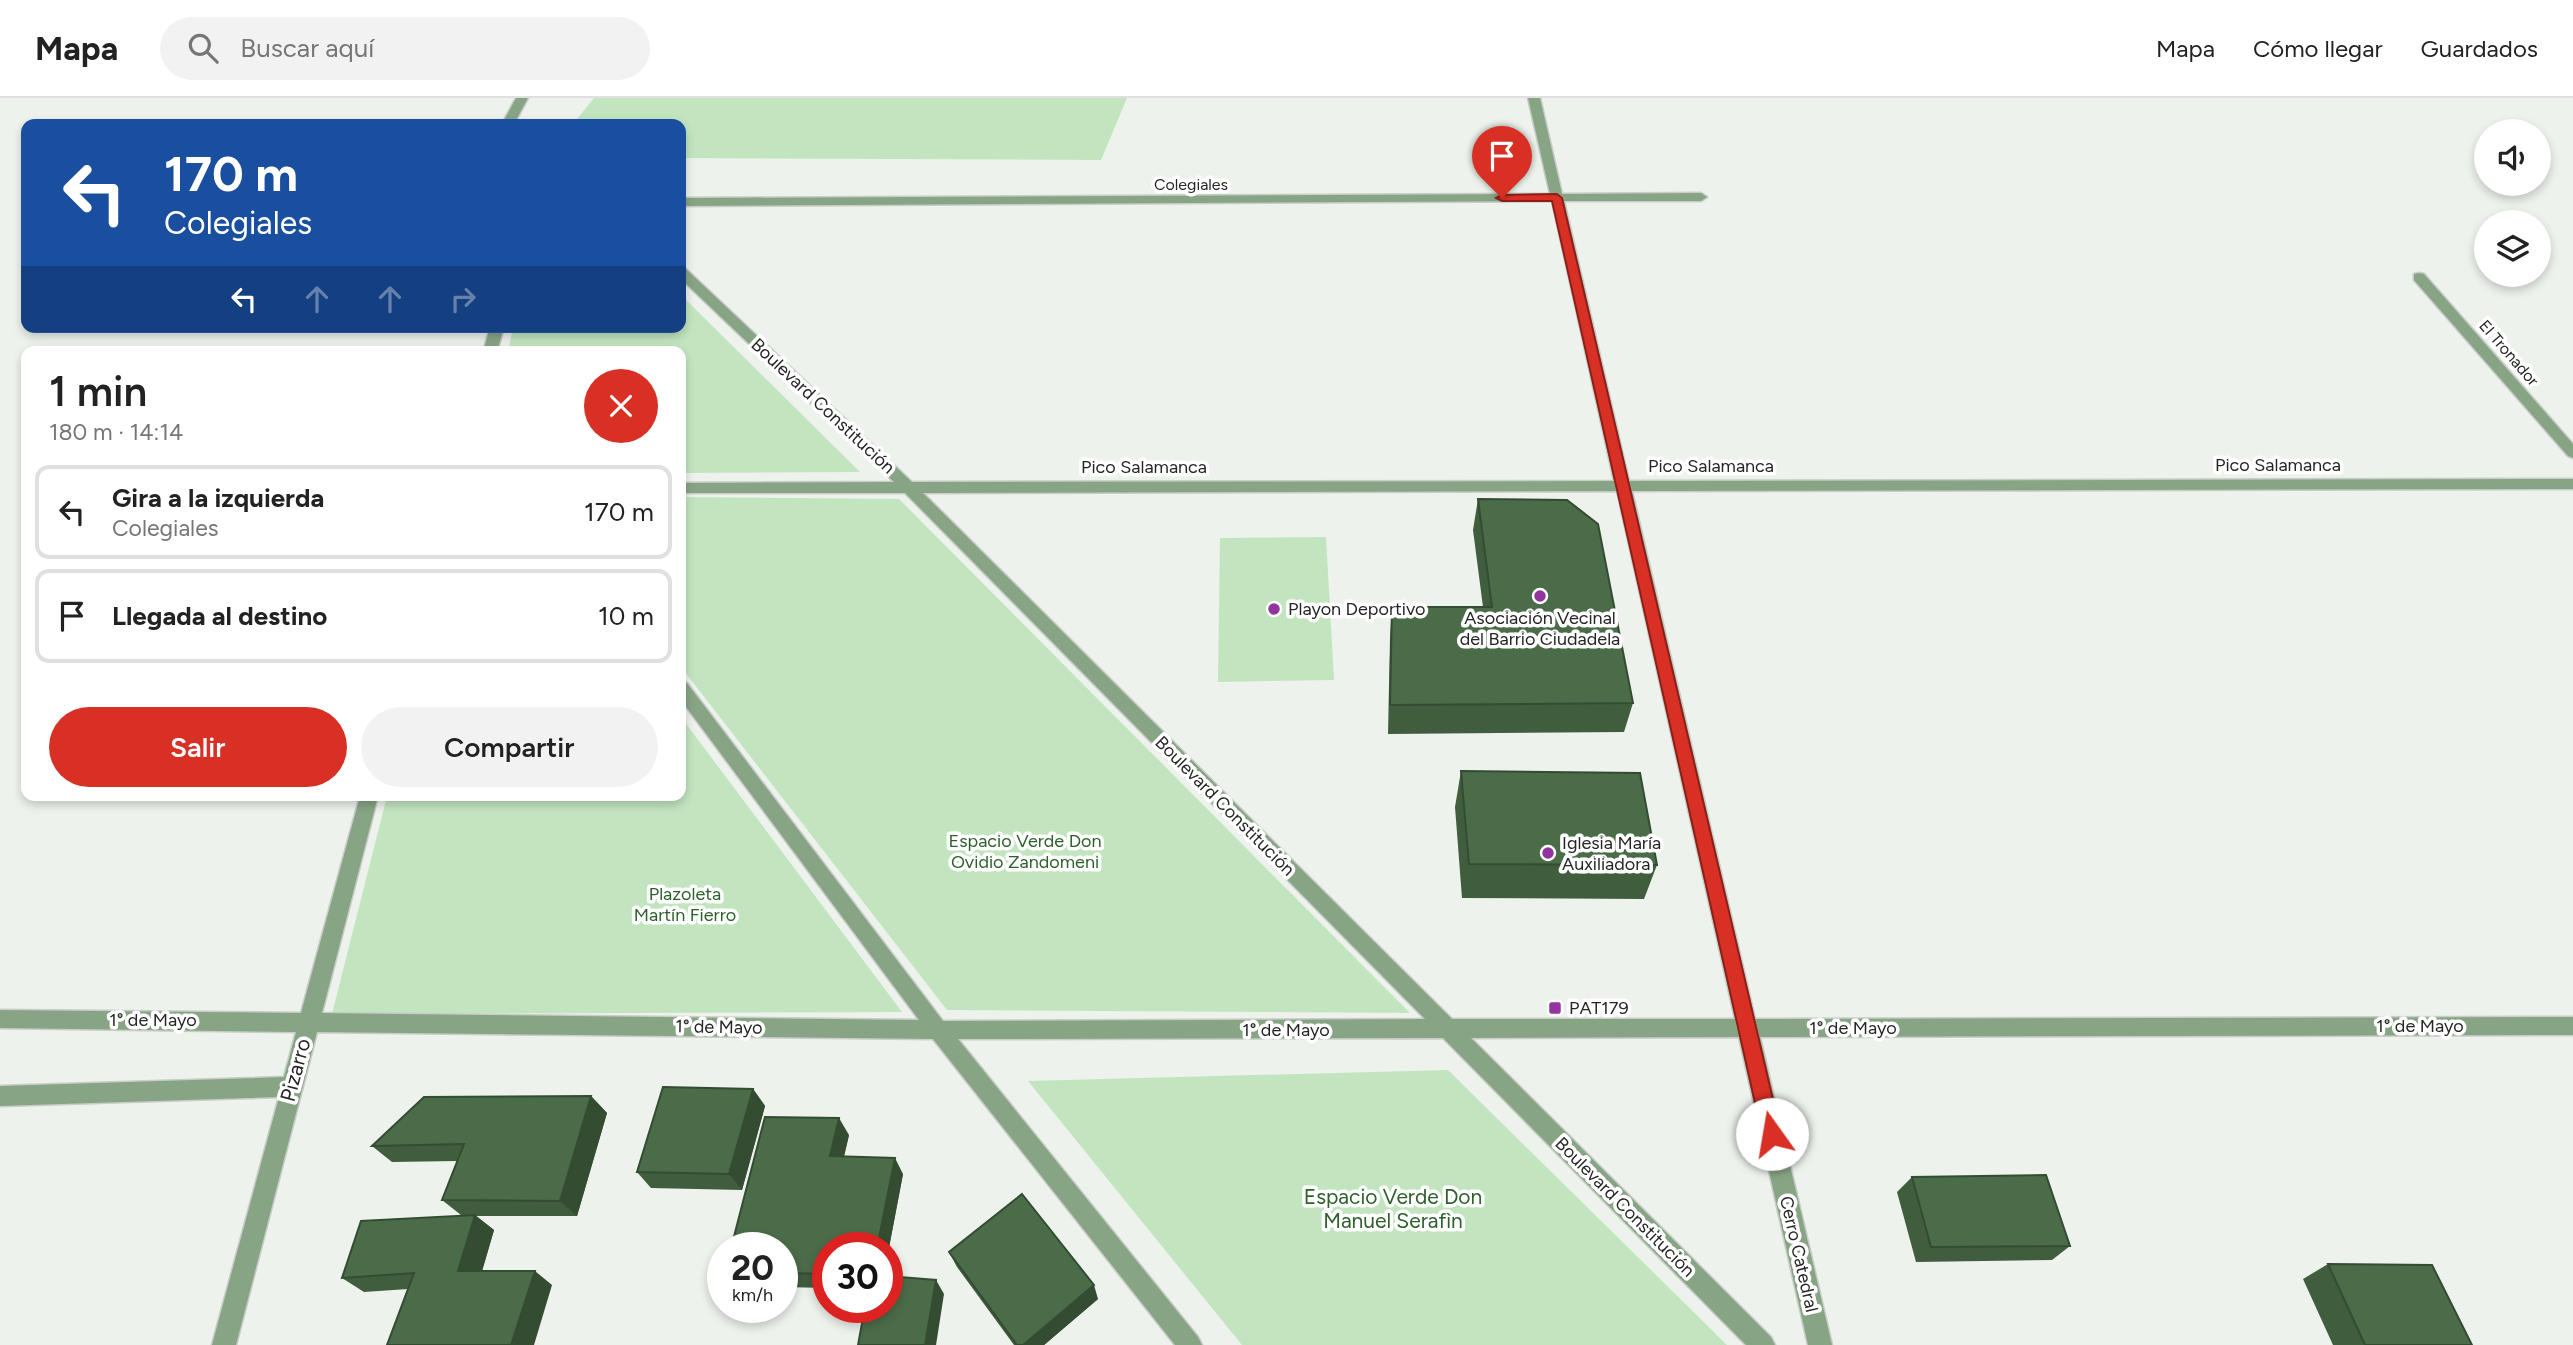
<!DOCTYPE html>
<html lang="es">
<meta charset="utf-8">
<style>
:root{--surface:#fff;--page:#f2f2f2;--text:#222;--muted:#767676;--line:#e0e0e0;--accent:#d93025}
body{margin:0;font-family:Figtree,sans-serif;background:var(--page);color:var(--text);height:100vh;display:flex;flex-direction:column;font-size:26px;white-space:nowrap}
*{box-sizing:border-box;margin:0}
p{font-size:23px;color:var(--muted)}
.icon{flex:none;width:38px;height:38px;fill:none;stroke:currentColor;stroke-width:2;stroke-linecap:round;stroke-linejoin:round}
.map{position:relative;flex:1;overflow:hidden}
.details{position:absolute;left:21px;top:248px;width:665px;height:455px;display:flex;flex-direction:column;background:var(--surface);border-radius:14px;box-shadow:0 4px 10px #0003}
.details>*{flex:none}
.banner{position:absolute;left:21px;top:21px;width:665px;height:214px;border-radius:14px;box-shadow:0 4px 10px #0003;background:#1a4fa0;color:#fff;overflow:hidden}
.controls{position:absolute;left:2474px;top:21px;display:grid;gap:14px}
.controls a{display:grid;place-items:center;width:77px;height:77px;border-radius:50%;background:var(--surface);box-shadow:0 4px 10px #0003;font-size:35px}
.speed{position:absolute;left:707px;top:1134px;display:flex;gap:14px;font-size:35px;font-weight:700;text-align:center}
.speed>*{display:grid;place-content:center;width:91px;height:91px;border-radius:50%;background:var(--surface);box-shadow:0 4px 10px #0003;line-height:1}
.speed small{font-size:18px;font-weight:400}
.speed .limit{border:10px solid #d22;background:#fff;color:#111}
.pin{position:absolute;display:grid;place-items:center;width:60px;height:60px;color:#fff;margin:-72px -30px;border-radius:50% 50% 50% 0;rotate:-45deg;box-shadow:0 0 7px #0007}
.pin .icon{rotate:45deg}
.me{position:absolute;width:77px;margin:-38px;rotate:347deg;stroke-linejoin:round;filter:drop-shadow(0 0 5px #0008)}
.turn{display:flex;align-items:center;gap:24px;height:147px;padding:0 28px;font-size:32px}
.turn .icon{width:91px;height:91px;stroke-width:2.5}
.turn b{display:block;font-size:49px;line-height:60px}
.lanes{display:flex;align-items:center;height:66px;padding:0 28px;background:#0003;justify-content:center;gap:35px;direction:ltr}
.lanes .off{opacity:.35}
.round{display:grid;place-items:center;flex:none;width:74px;height:74px;border-radius:37px;background:var(--page)}
.head{display:flex;align-items:center;justify-content:space-between;height:119px;padding:0 28px}
h1{font-size:42px;font-weight:600;line-height:52px}
.primary-button{display:flex;gap:14px;margin-top:auto;padding:14px 28px}
.primary-button a{flex:1;height:80px;border-radius:42px;background:var(--accent);color:#fff;font-size:28px;font-weight:600;line-height:80px;text-align:center}
.primary-button a+a{background:var(--page);color:var(--text)}
ul{padding:0;list-style:none}
li{display:flex;align-items:center;gap:21px;height:94px;margin:0 14px 10px;padding:0 14px;border:4px solid var(--line);border-radius:14px}
li div{flex:1}
li b{display:block;font-size:26px}
li em{font-style:normal}
header{display:flex;align-items:center;gap:42px;box-sizing:border-box;height:98px;padding:0 35px;background:var(--surface);border-bottom:2px solid var(--line)}
header strong{font-size:33px}
nav{display:flex;gap:38px;margin-inline-start:auto;font-size:24px}
.search{width:490px;height:63px;background:var(--page);display:flex;align-items:center;gap:18px;box-sizing:border-box;padding:0 24px;border-radius:38px;color:var(--muted);font-size:26px}
.map>svg:first-child{display:block}
.green{fill:#c2e5bf}
.lines{fill:none;stroke-linecap:round;stroke-linejoin:round}
.minor-casing{stroke:#c9cdc8;stroke-width:3}
.minor{fill:#87a584;fill-rule:evenodd}
.wall{fill:#405d3e}
.shaded-wall{fill:#344c32}
.building{fill:#4b6c48;stroke:#344c32;stroke-width:2}
.route{fill:#d93025;stroke:#8d1f18;stroke-width:2}
.poi-dot{fill:#92359e;stroke:#fff;stroke-width:2.5}
.labels{text-anchor:middle;dominant-baseline:central;stroke-width:7;stroke-linejoin:round;paint-order:stroke}
.far-street-label{font-size:16px;fill:#242624;stroke:#fff}
.street-label{font-size:18px;fill:#242624;stroke:#fff}
.poi-label{font-size:18px;fill:#242624;stroke:#fff;text-anchor:start}
.park-label{font-size:18px;fill:#2e602c;stroke:#fff}
.near-street-label{font-size:21px;fill:#242624;stroke:#fff}
.near-park-label{font-size:21px;fill:#2e602c;stroke:#fff}
</style>
<header>
<strong>Mapa</strong>
<div class="search"><svg class="icon" aria-label="search" viewBox="0 0 24 24"><circle cx="10" cy="10" r="6"/><path d="M15 15l6 6"/></svg>Buscar aquí</div>
<nav><a>Mapa</a><a>Cómo llegar</a><a>Guardados</a></nav>
</header>
<div class="map">
<svg width="2573" height="1247" viewBox="0 0 2573 1247">
<rect width="100%" height="100%" fill="#edf2ec"/>
<g class="green">
<path d="M594 0H1127L1101 62 681 60V26H573Z"/>
<path d="M681 197 860 374 681 375V254H508L513 229H681Z"/>
<path d="M681 399 899 401 1410 915 947 912 681 569Z"/>
<path d="M1326 439 1334 582 1218 584 1220 440Z"/>
<path d="M681 619 902 914 332 916 387 698H681Z"/>
<path d="M1448 972 1727 1247H1242L1028 983Z"/>
</g>
<g class="lines">
<defs>
<g id="minor">
<path d="M516 0H528L514 26H502Z"/>
<path d="M1528 0H1540L1562 96 1701 95 1707 99 1701 103H1564L1629 383 2573 381V391L1632 393 1755 921 2573 919V937L1760 939 1832 1247H1808L1739 939 1471 940 1771 1239 1775 1247H1746L1443 940 958 941 1198 1239 1202 1247H1175L933 941 317 934 236 1247H212L279 999 0 1008V988L284 979 296 934 0 930V912L301 915 360 698H378L322 915 919 922 681 602V583L687 585 943 923 1425 921 905 395H681V385L894 384 681 181V170L686 171 912 384 1614 383 1552 103 681 108V100L1550 96ZM1617 393 1735 921H1452L923 395Z"/>
<path d="M2419 175 2424 176 2573 346V360L2568 358 2414 182V176Z"/>
<path d="M490 229H504L497 254H483Z"/>
</g>
</defs>
<use href="#minor" class="minor-casing"/>
<use href="#minor" class="minor"/>
</g>
<g class="wall">
<path d="M1478 401 1633 605 1624 634 1388 636 1390 540 1392 509H1483L1473 432Z"/>
<path d="M1461 673 1657 767 1644 801 1462 800 1455 709Z"/>
<path d="M753 991 765 1008 742 1092 651 1090 637 1074Z"/>
<path d="M591 998 607 1015 577 1118H476L494 1132 482 1173 552 1187 408 1191 364 1194 342 1180 461 1117 442 1102 457 1063 392 1064 372 1048Z"/>
<path d="M849 1037 844 1059 903 1076 887 1160V1150H828V1190L782 1189V1150Z"/>
<path d="M1912 1079 2070 1148 2052 1162 1916 1164 1897 1094Z"/>
<path d="M949 1154 1098 1201 1044 1247H1014L957 1169Z"/>
<path d="M2328 1166 2472 1247H2333L2303 1181Z"/>
</g>
<g class="shaded-wall">
<path d="M753 991 765 1008 742 1092 729 1076Z"/>
<path d="M591 998 607 1015 577 1118 560 1103Z"/>
<path d="M839 1020 849 1037 840 1074 830 1058Z"/>
<path d="M895 1060 903 1076 887 1160V1150H877Z"/>
<path d="M475 1117 494 1132 478 1187 458 1173Z"/>
<path d="M535 1173 552 1187 534 1247H511Z"/>
<path d="M936 1182 944 1196 936 1247H925Z"/>
<path d="M1094 1187 1098 1201 1044 1247H1023Z"/>
</g>
<g class="building">
<path d="M1478 401 1567 402 1598 426 1633 605 1390 607 1392 509H1492Z"/>
<path d="M1461 673 1640 675 1657 767 1469 766Z"/>
<path d="M663 989 753 991 729 1076 637 1074Z"/>
<path d="M591 998 560 1103 442 1102 464 1046 372 1048 424 999Z"/>
<path d="M765 1019 839 1020 830 1058 895 1060 877 1150H828V1176L782 1175V1150H731Z"/>
<path d="M2046 1077 2070 1148 1931 1149 1912 1079Z"/>
<path d="M1022 1096 1094 1187 1023 1247H1017L949 1154Z"/>
<path d="M475 1117 458 1173H535L511 1247H387L414 1175 342 1180 361 1123Z"/>
<path d="M2328 1166 2432 1167 2472 1247H2365Z"/>
<path d="M887 1178 936 1182 925 1247H858L865 1209H887Z"/>
</g>
<path class="route" d="M1557 96 1562 100 1781 1036 1778 1043 1772 1045 1765 1043 1762 1036 1552 103H1502L1496 100 1502 97Z"/>
<g class="poi-dot">
<circle cx="1540" cy="498" r="7"/>
<circle cx="1274" cy="511" r="7"/>
<circle cx="1548" cy="755" r="7"/>
<rect x="1548" y="903" width="14" height="14" rx="3.5"/>
</g>
<g class="labels">
<g class="far-street-label">
<text x="1191" y="86">Colegiales</text>
<text transform="translate(2509 255) rotate(49)">El Tronador</text>
</g>
<g class="street-label">
<text transform="translate(823 308) rotate(43)">Boulevard Constitución</text>
<text x="2278" y="367">Pico Salamanca</text>
<text x="1711" y="368">Pico Salamanca</text>
<text x="1144" y="369">Pico Salamanca</text>
<text transform="translate(1225 708) rotate(45)">Boulevard Constitución</text>
<text x="153" y="922">1° de Mayo</text>
<text x="2420" y="928">1° de Mayo</text>
<text transform="translate(719 929) rotate(1)">1° de Mayo</text>
<text x="1853" y="930">1° de Mayo</text>
<text x="1286" y="932">1° de Mayo</text>
<text transform="translate(1625 1109) rotate(45)">Boulevard Constitución</text>
<text transform="translate(1799 1156) rotate(77)">Cerro Catedral</text>
</g>
<g class="poi-label">
<text x="1288" y="511">Playon Deportivo</text>
<text x="1540" y="520" text-anchor="middle">Asociación Vecinal<tspan x="1540" dy="21">del Barrio Ciudadela</tspan></text>
<text x="1562" y="745">Iglesia María<tspan x="1562" dy="21">Auxiliadora</tspan></text>
<text x="1569" y="910">PAT179</text>
</g>
<g class="park-label">
<text x="1025" y="743">Espacio Verde Don<tspan x="1025" dy="21">Ovidio Zandomeni</tspan></text>
<text x="685" y="796">Plazoleta<tspan x="685" dy="21">Martín Fierro</tspan></text>
</g>
<g class="near-street-label">
<text transform="translate(295 972) rotate(-75)">Pizarro</text>
</g>
<g class="near-park-label">
<text x="1393" y="1098">Espacio Verde Don<tspan x="1393" dy="24">Manuel Serafìn</tspan></text>
</g>
</g>
</svg>
<div class="controls">
<a><svg class="icon" aria-label="sound" viewBox="0 0 24 24"><path d="M4 9h4l5-4v14l-5-4H4zM17 9q2 3 0 6"/></svg></a>
<a><svg class="icon" aria-label="layers" viewBox="0 0 24 24"><path d="M12 4l9 5-9 5-9-5zM3 14l9 5 9-5"/></svg></a>
</div>
<div class="speed"><div>20<small>km/h</small></div><div class="limit">30</div></div>
<div class="pin" style="left:1502px;top:100px;background:#d93025"><svg class="icon" aria-label="arrive" viewBox="0 0 24 24"><path d="M6 21V4h12l-3 4 3 4H6"/></svg></div>
<svg class="me" style="left:1772px;top:1036px" viewBox="-20 -20 40 40"><circle r="19" fill="#fff"/><path d="M0-13L10 11 0 6-10 11z" fill="#d93025"/></svg>
<div class="banner">
<div class="turn"><svg class="icon" aria-label="left" viewBox="0 0 24 24"><path d="M17 20v-9H6M10 6l-5 5 5 5"/></svg><div><b>170 m</b>Colegiales</div></div>
<div class="lanes"><svg class="icon" aria-label="left" viewBox="0 0 24 24"><path d="M17 20v-9H6M10 6l-5 5 5 5"/></svg><svg class="icon off" aria-label="ahead" viewBox="0 0 24 24"><path d="M12 20V5M6 11l6-6 6 6"/></svg><svg class="icon off" aria-label="ahead" viewBox="0 0 24 24"><path d="M12 20V5M6 11l6-6 6 6"/></svg><svg class="icon off" aria-label="right" viewBox="0 0 24 24"><path d="M7 20v-9h11M14 6l5 5-5 5"/></svg></div>
</div>
<section class="details">
<div class="head"><div><h1>1 min</h1><p>180 m · 14:14</p></div><a class="round" style="background:#d93025;color:#fff"><svg class="icon" aria-label="close" viewBox="0 0 24 24"><path d="M6 6l12 12M18 6L6 18"/></svg></a></div>
<ul>
<li><svg class="icon" aria-label="left" viewBox="0 0 24 24"><path d="M17 20v-9H6M10 6l-5 5 5 5"/></svg><div><b>Gira a la izquierda</b><p>Colegiales</p></div><em>170 m</em></li>
<li><svg class="icon" aria-label="arrive" viewBox="0 0 24 24"><path d="M6 21V4h12l-3 4 3 4H6"/></svg><div><b>Llegada al destino</b></div><em>10 m</em></li>
</ul>
<div class="primary-button"><a>Salir</a><a>Compartir</a></div>
</section>
</div>
